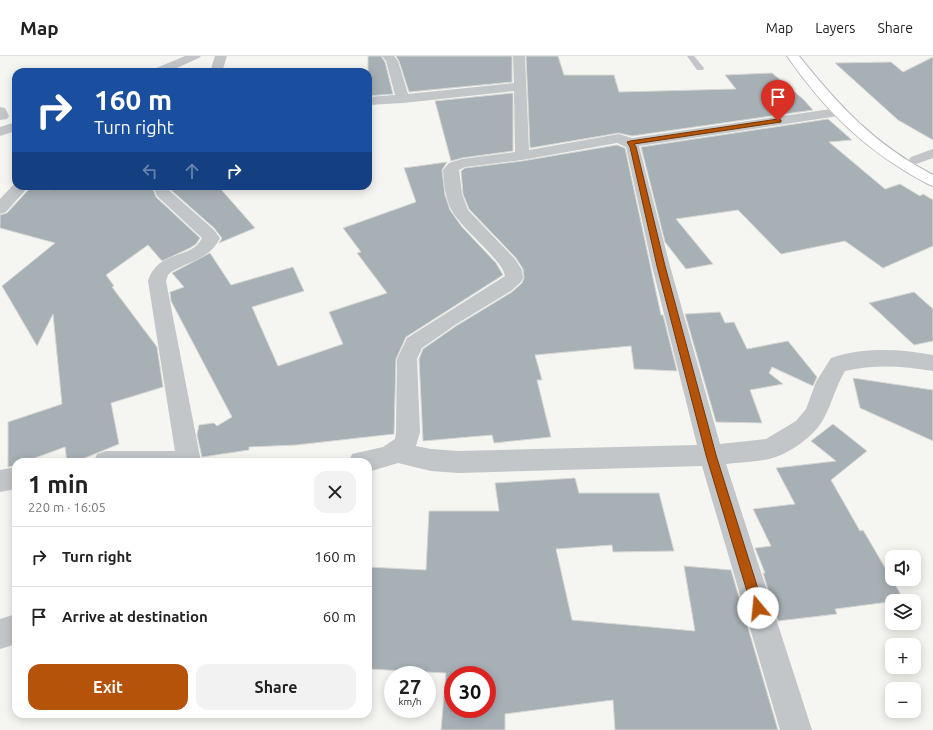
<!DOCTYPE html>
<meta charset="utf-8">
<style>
:root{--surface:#fff;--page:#f2f2f2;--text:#222;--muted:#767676;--line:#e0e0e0;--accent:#b45309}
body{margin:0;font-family:Ubuntu,sans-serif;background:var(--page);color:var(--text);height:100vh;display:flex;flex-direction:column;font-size:15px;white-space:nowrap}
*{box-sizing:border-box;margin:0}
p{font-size:13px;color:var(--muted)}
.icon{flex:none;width:22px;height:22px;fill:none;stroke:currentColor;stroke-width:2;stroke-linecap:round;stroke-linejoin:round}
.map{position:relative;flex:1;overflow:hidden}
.drawer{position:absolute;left:12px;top:402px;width:360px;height:260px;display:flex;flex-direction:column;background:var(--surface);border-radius:12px;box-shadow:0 2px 10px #0003}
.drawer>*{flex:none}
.banner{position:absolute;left:12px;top:12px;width:360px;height:122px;border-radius:12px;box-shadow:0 2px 10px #0003;background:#1a4fa0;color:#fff;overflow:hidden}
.buttons{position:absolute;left:885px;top:494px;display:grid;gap:8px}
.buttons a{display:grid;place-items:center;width:36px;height:36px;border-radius:8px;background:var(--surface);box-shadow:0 2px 10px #0003;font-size:20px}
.speed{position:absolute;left:384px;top:610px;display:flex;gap:8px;font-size:20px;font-weight:700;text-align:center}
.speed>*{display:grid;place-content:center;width:52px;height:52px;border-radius:50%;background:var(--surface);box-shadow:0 2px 10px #0003;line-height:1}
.speed small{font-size:10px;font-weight:400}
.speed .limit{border:6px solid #d22;background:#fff;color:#111}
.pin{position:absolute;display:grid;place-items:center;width:34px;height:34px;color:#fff;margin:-41px -17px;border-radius:50% 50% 50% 0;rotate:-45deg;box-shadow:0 0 4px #0007}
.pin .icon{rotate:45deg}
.me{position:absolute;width:44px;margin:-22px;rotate:343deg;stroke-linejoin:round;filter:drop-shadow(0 0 3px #0008)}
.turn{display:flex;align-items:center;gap:14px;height:84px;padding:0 16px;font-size:18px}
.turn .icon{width:52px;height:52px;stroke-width:2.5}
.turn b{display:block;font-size:28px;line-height:34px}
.lanes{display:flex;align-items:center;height:38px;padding:0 16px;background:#0003;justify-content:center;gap:20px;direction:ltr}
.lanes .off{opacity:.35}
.round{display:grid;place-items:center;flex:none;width:42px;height:42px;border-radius:12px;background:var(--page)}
.headline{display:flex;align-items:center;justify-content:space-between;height:68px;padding:0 16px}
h1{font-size:24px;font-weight:700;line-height:30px}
.cta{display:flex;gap:8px;margin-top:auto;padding:8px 16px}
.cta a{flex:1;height:46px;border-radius:12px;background:var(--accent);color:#fff;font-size:16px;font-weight:700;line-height:46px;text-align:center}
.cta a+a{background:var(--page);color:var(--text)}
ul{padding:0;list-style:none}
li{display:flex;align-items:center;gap:12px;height:60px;padding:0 16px;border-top:1px solid var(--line)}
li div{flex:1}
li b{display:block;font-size:15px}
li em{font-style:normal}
header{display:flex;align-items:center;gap:24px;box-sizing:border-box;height:56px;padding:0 20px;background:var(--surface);border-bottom:1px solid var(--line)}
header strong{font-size:19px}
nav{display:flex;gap:22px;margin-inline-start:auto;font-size:14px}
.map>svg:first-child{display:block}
.building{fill:#a7b0b5;stroke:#d7d7d4;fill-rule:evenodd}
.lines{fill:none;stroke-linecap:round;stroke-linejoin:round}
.secondary-casing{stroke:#b4babe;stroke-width:2}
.lane{fill:#c2c6c9;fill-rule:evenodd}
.street{fill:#c2c6c9;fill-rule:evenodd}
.secondary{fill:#fff;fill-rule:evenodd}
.route{fill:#b45309;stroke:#753606}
</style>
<header>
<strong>Map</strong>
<nav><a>Map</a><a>Layers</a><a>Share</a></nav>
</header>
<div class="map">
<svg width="933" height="674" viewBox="0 0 933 674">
<rect width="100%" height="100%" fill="#f5f5f1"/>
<g class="building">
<path d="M368 0H381L385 6 393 38 368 40Z"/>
<path d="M396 0H512V26L409 36 399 5Z"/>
<path d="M526 0H558L564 19H614L619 36 736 33 725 19 772 17 803 43 813 54 632 80 619 77 530 92Z"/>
<path d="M933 1V84L898 64 835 7 891 6 903 16Z"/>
<path d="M513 37V95L462 102 451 105 435 45Z"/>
<path d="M828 63 852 84 829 86 885 133 900 128 920 140 923 138 933 144V190L883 212 845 185 781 198 738 154 676 163 713 208 686 213 665 186 641 91Z"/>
<path d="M617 89 625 92 661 259H663L677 315 634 313 631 290 535 299 542 324H537L551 381 494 387 492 379 423 385 419 303 423 293 456 270 512 236 522 227 524 222 523 213 516 202 469 153 463 138 461 115 465 112 522 105Z"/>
<path d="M447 106 442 114 445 139 450 154 462 171 496 207 503 219 406 281 396 303 394 378 296 389 249 391V394L202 401 197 379 199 369 214 367 217 370 232 361 171 245 170 236 184 231 172 217 210 197 231 229 293 211 304 235 252 251 278 310 343 288 329 256 387 237 357 197 361 196 343 172 416 146 404 112Z"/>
<path d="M32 130 49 134 54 130H152L156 141 200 182 196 188 190 192 162 205 148 189 106 219 114 230 112 231 157 291 163 331 111 347 119 388 75 406H67L65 391 24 406H16V409L8 411V366L62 348 53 258 37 290 2 230 55 187 0 172V159L7 157Z"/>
<path d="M171 130H218L255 172 219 187 222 182 214 172 171 134Z"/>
<path d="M914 236 933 253V285L914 289 869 247Z"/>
<path d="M720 256 725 267 734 266 747 293 788 285 817 321 813 330 772 311 769 317 783 328 750 334 762 367 716 366 685 258Z"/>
<path d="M853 322 933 334V385L860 352Z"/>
<path d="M833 368 867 395 831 424 860 475 863 474 904 544 835 553 837 558 778 565 763 517H765L755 492 771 490 753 453 795 448 776 412 836 405 811 385Z"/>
<path d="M575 422 579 437H659L674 495 613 496 612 489 556 493 572 564 695 575 684 510 731 514 778 674H615L613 644 505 658V674H441L446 617 368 613V511L426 514 429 455H499L495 427ZM453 619H487V653H453Z"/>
</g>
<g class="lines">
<defs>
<path id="secondary" d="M787 0H799C840 51 874 88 933 119V130L928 128C867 96 826 56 787 0Z"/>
</defs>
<use href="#secondary" class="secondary-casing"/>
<path class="lane" d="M687 0H694L704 12 703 14H697Z"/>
<g class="street">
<path d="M185 0H201L199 2 168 16H152L154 13Z"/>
<path d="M215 0H227L222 16H210Z"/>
<path d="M382 0H394L398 5 408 38 514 27 513 0H525L529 94 619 78 632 82 838 52 843 53 845 56 843 59 838 60 639 90 670 210 720 388 766 383 796 365 806 353 816 326 831 302C864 291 898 293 933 299V315C903 310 875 308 845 315 836 330 832 347 824 362 815 380 788 399 769 403 755 406 740 406 726 408L812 674H780L702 410 458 417 431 415 398 407 368 416V406H349L352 398 383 391 395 383 396 376 397 303 407 282 505 220C503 204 461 173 451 153 445 141 444 127 443 114L449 107 462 103 515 96 514 35 403 47 368 49V41L395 39 386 5ZM617 87 626 91 652 210 697 389 458 395 431 393 416 390 420 376 417 303 422 292 455 269 511 235 521 226 523 222 522 214 515 203 468 154 462 138 459 114 465 111 522 104Z"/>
<path d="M0 51 5 52 9 60 7 63 0 64Z"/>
<path d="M16 66V75L0 80V71Z"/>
<path d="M933 93V102L916 108 911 107 909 104 911 101Z"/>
<path d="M15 127 16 130H29L6 156 0 158V143Z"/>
<path d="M153 130H169L170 135 213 173 220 182C210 203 189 205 171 216L168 219 166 225 201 406H94L97 398 106 395H175L148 225C158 193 192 204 202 182L157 140Z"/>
<path d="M16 411V433L0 436V414Z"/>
<path d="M16 558V588L0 593V563Z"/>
</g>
<use href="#secondary" class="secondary"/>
</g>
<path class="route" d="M778 63 781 64V66L634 88 636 91 665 210 716 399 764 552 763 556 758 558 754 556 752 552 706 399 657 210 630 91 627 86 630 85Z"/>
</svg>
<div class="buttons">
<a><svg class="icon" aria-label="sound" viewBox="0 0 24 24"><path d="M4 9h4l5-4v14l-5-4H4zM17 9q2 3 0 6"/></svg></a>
<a><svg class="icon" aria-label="layers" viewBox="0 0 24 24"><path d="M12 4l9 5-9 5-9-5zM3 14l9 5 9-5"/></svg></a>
<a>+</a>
<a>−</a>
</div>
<div class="speed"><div>27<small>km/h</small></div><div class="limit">30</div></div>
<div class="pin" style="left:778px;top:65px;background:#d93025"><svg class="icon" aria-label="arrive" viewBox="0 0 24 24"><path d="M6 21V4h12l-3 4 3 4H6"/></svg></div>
<svg class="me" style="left:758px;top:552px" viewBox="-20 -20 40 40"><circle r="19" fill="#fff"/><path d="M0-13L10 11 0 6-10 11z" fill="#b45309"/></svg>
<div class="banner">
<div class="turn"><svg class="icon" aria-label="right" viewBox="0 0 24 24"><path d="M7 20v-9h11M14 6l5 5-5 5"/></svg><div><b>160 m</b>Turn right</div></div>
<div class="lanes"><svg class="icon off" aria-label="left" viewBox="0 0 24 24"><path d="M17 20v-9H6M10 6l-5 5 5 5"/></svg><svg class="icon off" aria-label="ahead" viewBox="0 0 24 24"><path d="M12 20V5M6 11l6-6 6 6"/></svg><svg class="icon" aria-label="right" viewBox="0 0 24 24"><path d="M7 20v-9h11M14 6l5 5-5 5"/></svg></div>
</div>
<section class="drawer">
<div class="headline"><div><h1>1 min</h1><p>220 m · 16:05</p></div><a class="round"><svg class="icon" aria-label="close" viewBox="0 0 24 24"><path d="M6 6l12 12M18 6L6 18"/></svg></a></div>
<ul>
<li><svg class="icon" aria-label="right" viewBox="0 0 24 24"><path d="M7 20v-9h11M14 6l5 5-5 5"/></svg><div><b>Turn right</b></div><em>160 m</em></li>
<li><svg class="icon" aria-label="arrive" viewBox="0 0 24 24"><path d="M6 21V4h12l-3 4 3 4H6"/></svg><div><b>Arrive at destination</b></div><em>60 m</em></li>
</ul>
<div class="cta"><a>Exit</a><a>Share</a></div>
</section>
</div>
